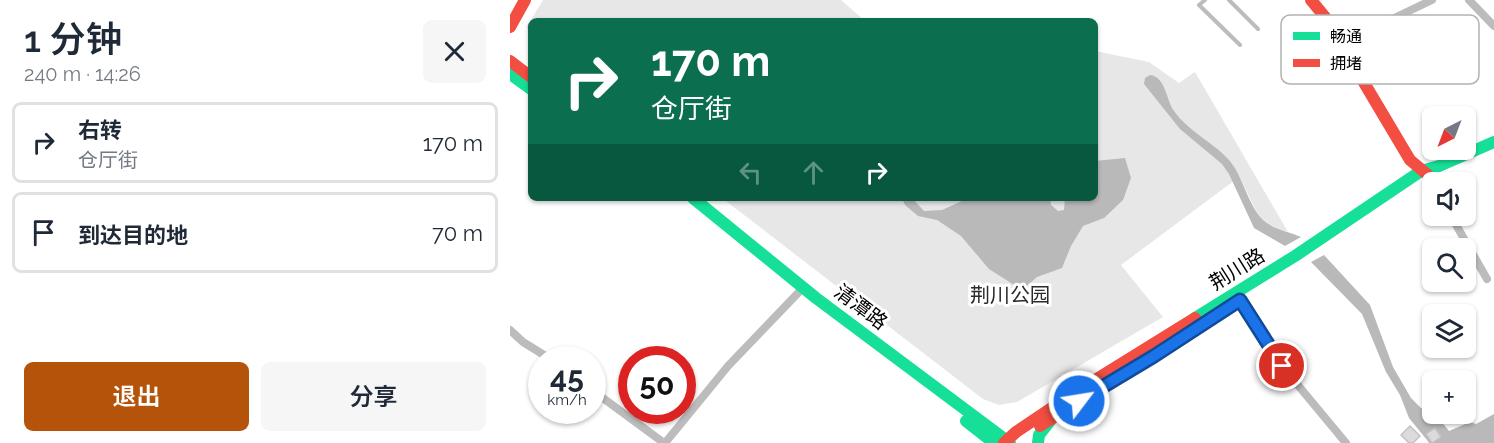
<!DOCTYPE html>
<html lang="zh">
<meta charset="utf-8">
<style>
:root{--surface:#fff;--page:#f6f6f7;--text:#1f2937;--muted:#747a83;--line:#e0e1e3;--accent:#b45309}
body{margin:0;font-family:Raleway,"Noto Sans SC",sans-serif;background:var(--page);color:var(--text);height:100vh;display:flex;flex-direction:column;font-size:22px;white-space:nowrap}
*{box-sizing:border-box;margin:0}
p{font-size:20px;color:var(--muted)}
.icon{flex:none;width:33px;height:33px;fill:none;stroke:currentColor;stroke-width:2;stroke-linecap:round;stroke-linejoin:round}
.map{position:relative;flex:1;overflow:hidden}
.drawer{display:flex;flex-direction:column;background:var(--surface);width:510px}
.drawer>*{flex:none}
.hud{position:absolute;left:18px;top:18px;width:570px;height:183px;border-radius:9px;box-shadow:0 2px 4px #0004;background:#0b6e4f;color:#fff;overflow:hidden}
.needle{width:39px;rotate:222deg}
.fabs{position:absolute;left:912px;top:106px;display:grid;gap:12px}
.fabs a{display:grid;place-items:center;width:54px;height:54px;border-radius:9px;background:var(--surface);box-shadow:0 2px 4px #0004;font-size:30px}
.speed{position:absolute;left:18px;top:346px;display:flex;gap:12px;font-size:30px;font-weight:700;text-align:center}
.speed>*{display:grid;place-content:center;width:78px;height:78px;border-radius:50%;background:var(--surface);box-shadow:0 2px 4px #0004;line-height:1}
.speed small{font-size:15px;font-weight:400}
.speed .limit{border:9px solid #d22;background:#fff;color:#111}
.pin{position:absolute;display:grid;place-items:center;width:51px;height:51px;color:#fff;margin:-26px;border:3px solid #fff;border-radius:50%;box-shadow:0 2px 6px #0007}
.me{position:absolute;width:66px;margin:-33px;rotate:59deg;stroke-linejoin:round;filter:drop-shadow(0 0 4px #0008)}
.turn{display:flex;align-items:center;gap:21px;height:126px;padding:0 24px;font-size:27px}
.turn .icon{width:78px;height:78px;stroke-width:2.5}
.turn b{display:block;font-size:42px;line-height:51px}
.lanes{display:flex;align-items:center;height:57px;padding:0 24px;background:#0003;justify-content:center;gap:30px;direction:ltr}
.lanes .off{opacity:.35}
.round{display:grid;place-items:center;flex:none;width:63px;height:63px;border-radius:9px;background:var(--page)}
.headline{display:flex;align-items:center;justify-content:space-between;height:102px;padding:0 24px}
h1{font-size:36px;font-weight:600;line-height:45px}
.cta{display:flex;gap:12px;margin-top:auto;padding:12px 24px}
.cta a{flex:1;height:69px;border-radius:9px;background:var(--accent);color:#fff;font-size:24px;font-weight:600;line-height:69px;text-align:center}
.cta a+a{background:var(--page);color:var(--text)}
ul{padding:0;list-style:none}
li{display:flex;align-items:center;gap:18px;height:81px;margin:0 12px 9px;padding:0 12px;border:3px solid var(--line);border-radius:9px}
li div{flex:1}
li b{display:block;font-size:22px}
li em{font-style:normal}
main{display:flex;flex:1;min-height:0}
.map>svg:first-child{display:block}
.green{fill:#e7e7e7}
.water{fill:#b9b9b9}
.building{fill:#dbdbdb;stroke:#c2c2c2;stroke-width:1.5}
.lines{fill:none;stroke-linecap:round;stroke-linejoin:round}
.lane{stroke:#bcbcbc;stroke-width:4}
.street{stroke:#bcbcbc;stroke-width:8}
.fast{stroke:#16e098;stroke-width:12}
.jam{stroke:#f24e42;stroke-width:12}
.route-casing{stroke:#114b97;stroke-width:15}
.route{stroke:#1a73e8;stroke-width:10}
.labels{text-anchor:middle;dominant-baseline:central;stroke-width:6;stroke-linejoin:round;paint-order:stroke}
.street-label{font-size:20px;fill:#000;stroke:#fff}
.park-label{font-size:20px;fill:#2b2b2b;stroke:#fff}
.key{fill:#fff;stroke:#b2b2b2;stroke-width:1.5}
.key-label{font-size:16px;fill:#000}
</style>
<main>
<section class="drawer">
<div class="headline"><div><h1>1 分钟</h1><p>240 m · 14:26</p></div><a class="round"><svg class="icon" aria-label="close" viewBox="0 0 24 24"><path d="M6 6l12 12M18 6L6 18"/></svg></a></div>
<ul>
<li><svg class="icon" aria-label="right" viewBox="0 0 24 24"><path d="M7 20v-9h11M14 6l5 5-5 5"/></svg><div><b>右转</b><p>仓厅街</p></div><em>170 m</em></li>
<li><svg class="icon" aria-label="arrive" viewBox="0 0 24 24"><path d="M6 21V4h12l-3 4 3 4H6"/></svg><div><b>到达目的地</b></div><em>70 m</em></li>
</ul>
<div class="cta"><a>退出</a><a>分享</a></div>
</section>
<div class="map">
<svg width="984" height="443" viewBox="0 0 984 443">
<rect width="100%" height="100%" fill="#fff"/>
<g class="green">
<path d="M33 0H331L355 21H21V45L17 26Z"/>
<path d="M585 51 639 62 669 83 685 72 778 232C742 222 746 204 729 177L611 265 653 317 507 402 489 405 473 399 212 198H585Z"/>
</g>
<g class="water">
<path d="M640 75C656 77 656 100 664 111 679 132 703 142 719 160 734 177 739 211 757 223 767 230 780 232 791 237L775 246 744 228 719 174 712 164 670 129 634 84 635 78Z"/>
<path d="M615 158 621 178 613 200 594 218 573 226 561 246 552 268 527 277 512 290 479 269 451 236 427 220 408 216 395 205 392 198H402L414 211 432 210 452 201 453 198H540L541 205 548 211 554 210 555 198H585V161Z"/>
<path d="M814 255 860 305 883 367 901 398 911 408 926 415 939 431 960 422 966 424 984 414V443H919L917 440 899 418 890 395 876 372 852 314 801 262Z"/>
</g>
<g class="building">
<path d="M900 426 910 436 903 443H899L891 435Z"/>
<path d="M925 428 931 437 922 443 916 434Z"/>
</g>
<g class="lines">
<g class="lane">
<path d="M695 0 689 5 730 45"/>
<path d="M719 0 748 29"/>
</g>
<g class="street">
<path d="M959 0 984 26"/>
<path d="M830 44 922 0"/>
<path d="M941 216 977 279"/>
<path d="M730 300 772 366 836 443"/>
<path d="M0 330 13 342 42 360"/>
<path d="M82 390 154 443"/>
<path d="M155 443 218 366 289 292"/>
</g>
<g class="fast">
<path d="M0 74 21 89"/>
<path d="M183 198 306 298 500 443"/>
<path d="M685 318 785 256 911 171 929 166 984 142"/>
<path d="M456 421 484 443"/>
<path d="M528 443 529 435 540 421"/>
</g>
<g class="jam">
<path d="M801 0 815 17 900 160 918 175"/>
<path d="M0 27 15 0"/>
<path d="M0 61 21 77"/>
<path d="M530 426 644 356 728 301"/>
<path d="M494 443 506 432 564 393 685 318"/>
</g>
</g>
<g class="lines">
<defs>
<path id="route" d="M569 401 644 356 730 300 772 366"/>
</defs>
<use href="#route" class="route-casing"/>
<use href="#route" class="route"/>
</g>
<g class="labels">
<g class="street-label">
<text transform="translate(727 269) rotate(-32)">荆川路</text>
<text transform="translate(351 307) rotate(37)">清潭路</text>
</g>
<g class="park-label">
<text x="500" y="295">荆川公园</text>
</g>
</g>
<rect x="771" y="15" width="198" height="69" rx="9" class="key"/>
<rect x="783" y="32" width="27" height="8" fill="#16e098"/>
<rect x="783" y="59" width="27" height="8" fill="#f24e42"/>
<g class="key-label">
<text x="820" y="42">畅通</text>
<text x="820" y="69">拥堵</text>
</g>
</svg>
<div class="fabs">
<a><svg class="needle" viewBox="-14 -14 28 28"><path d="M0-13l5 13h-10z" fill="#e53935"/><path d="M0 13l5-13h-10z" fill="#747a83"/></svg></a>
<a><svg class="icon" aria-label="sound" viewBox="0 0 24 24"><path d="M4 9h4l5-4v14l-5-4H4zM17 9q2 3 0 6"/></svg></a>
<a><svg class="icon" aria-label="search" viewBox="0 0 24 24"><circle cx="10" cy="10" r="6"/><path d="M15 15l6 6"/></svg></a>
<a><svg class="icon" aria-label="layers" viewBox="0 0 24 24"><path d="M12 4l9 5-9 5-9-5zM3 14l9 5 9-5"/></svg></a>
<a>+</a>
</div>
<div class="speed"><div>45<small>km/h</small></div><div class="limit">50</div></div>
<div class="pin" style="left:772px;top:366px;background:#d93025"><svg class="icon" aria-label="arrive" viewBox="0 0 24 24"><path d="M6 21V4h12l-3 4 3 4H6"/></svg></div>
<svg class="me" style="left:569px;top:401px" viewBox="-20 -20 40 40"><circle r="17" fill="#1a73e8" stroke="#fff" stroke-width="3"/><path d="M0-11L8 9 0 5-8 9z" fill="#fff"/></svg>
<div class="hud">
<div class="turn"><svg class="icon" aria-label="right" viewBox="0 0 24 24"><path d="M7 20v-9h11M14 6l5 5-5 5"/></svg><div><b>170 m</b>仓厅街</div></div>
<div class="lanes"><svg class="icon off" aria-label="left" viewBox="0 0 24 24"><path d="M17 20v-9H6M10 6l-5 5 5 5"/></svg><svg class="icon off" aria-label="ahead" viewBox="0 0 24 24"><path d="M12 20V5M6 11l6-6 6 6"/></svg><svg class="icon" aria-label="right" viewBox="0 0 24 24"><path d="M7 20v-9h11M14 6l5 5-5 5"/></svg></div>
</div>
</div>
</main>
